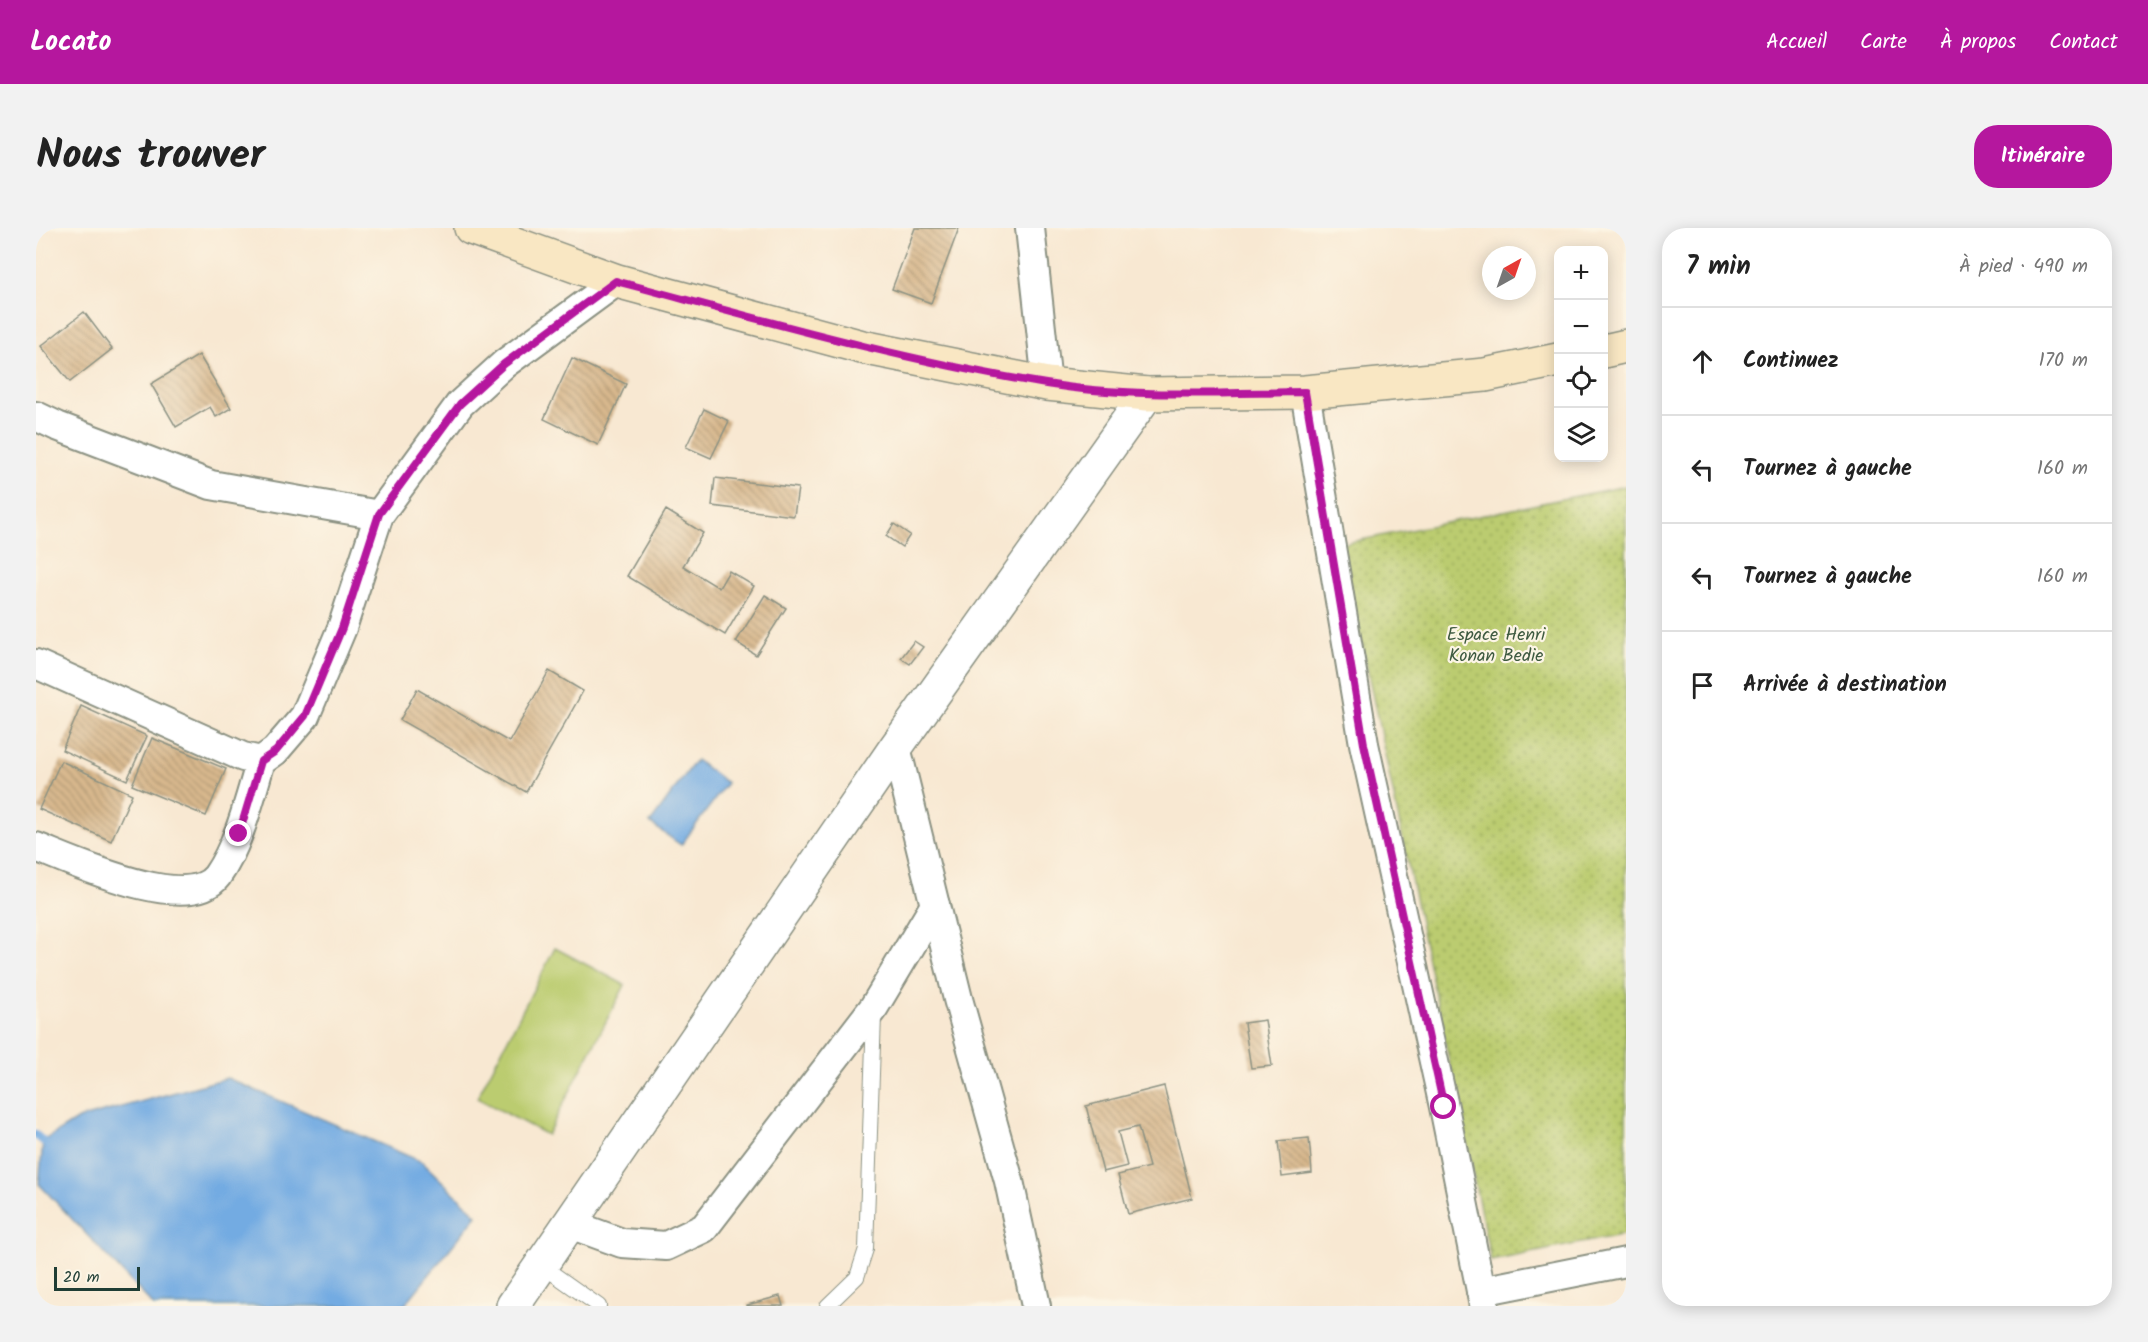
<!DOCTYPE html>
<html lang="fr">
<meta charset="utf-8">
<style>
:root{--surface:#fff;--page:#f2f2f2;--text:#222;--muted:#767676;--line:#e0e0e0;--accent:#b5179e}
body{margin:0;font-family:Kalam,sans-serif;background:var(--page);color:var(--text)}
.controls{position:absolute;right:18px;top:18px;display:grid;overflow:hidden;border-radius:12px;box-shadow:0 3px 15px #0003}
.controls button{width:54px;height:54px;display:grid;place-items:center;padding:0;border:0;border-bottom:2px solid var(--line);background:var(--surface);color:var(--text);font:30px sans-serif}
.compass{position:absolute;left:1446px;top:18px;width:54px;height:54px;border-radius:50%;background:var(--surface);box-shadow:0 3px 15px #0003;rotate:40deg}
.scale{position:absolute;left:18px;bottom:15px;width:86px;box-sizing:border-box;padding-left:6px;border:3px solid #1f3d34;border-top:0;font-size:16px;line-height:21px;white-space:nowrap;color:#1f3d34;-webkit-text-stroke:4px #fcf5e5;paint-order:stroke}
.stop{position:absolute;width:18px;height:18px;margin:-14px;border:4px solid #b5179e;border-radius:50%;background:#fff}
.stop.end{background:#b5179e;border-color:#fff;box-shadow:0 2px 6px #0008}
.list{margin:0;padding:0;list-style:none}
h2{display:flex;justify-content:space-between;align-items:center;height:78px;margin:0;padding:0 24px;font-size:26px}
h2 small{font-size:20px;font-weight:400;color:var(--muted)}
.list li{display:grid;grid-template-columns:39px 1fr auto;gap:18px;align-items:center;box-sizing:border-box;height:108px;padding:0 24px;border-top:2px solid var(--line)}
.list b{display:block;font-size:22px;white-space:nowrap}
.list em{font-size:20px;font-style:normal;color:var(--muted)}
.icon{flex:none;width:33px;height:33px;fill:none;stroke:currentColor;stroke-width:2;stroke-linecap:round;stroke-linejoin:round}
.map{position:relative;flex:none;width:1590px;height:1078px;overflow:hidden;border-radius:24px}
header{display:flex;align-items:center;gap:36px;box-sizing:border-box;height:84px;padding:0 30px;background:var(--accent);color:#fff}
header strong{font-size:28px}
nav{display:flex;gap:33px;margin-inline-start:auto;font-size:21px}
.intro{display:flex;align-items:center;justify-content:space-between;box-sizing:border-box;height:144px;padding:0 36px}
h1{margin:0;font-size:42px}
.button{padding:15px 27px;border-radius:24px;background:var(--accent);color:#fff;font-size:21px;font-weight:700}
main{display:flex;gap:36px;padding:0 36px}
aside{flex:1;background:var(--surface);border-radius:24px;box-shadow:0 3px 15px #0003}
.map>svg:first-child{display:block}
.grass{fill:url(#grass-dots);stroke:#6d8452;stroke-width:1.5}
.pitch{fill:#bbcc6f;stroke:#6d8452;stroke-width:1.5}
.water{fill:#73abe2;stroke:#49748b;stroke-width:1.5}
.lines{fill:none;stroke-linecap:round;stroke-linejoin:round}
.stream{stroke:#73abe2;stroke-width:8}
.building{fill:url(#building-back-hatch)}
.service-casing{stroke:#8c9283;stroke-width:16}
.minor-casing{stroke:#8c9283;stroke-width:32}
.tertiary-casing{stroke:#8c9283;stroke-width:36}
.secondary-casing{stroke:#8c9283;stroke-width:36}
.service{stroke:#fff;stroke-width:14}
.minor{stroke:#fff;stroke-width:28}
.tertiary{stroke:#fff;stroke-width:33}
.secondary{stroke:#f9e7c3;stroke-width:33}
.route{stroke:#b5179e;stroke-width:8}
.labels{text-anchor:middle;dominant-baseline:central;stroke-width:4.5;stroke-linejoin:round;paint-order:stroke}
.park-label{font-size:18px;fill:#3e5a40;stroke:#fcf5e5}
</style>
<header>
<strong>Locato</strong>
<nav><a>Accueil</a><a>Carte</a><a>À propos</a><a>Contact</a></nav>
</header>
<div class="intro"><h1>Nous trouver</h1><a class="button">Itinéraire</a></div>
<main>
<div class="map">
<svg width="1590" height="1078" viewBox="0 0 1590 1078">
<defs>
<pattern id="grass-dots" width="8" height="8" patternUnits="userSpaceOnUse" patternTransform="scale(1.5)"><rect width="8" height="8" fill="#bbcc6f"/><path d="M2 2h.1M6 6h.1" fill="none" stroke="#97a75c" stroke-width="1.8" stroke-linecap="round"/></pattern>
<pattern id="building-back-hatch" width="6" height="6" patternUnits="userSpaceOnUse" patternTransform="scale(1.5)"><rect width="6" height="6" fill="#d8b88d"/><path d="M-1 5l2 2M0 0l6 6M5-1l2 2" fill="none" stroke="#af9774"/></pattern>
</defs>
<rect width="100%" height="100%" fill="#fcf5e5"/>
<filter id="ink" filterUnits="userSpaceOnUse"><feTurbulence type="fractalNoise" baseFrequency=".0167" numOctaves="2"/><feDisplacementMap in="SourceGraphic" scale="12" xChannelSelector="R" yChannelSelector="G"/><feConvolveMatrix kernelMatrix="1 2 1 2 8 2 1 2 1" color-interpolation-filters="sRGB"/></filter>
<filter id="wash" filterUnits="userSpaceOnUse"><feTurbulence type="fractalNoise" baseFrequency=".008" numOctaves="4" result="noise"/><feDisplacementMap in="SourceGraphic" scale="24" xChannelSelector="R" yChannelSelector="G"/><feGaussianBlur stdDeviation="1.35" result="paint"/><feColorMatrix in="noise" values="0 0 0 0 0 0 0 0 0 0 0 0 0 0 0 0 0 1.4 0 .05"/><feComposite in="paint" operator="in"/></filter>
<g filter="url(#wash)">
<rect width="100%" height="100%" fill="#f8e8d2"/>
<polygon class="grass" points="1590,258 1590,1006 1455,1033 1305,316"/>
<polygon class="pitch" points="519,720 589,757 511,907 441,870"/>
<g class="water">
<polygon points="660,532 691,555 645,617 614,595"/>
<polygon points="191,850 386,934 441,987 368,1078 118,1078 3,956 7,913 42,891"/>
</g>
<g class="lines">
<polyline class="stream" points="0,907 15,920"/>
</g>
<g id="blocks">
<g class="building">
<polygon points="879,0 923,0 895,75 856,61"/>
<polygon points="48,84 76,121 34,154 5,118"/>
<polygon points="163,127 195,180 180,189 174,179 140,199 115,156"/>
<polygon points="536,130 590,156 562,217 508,191"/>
<polygon points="668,181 693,193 675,230 650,219"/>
<polygon points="679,250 762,260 758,288 676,278"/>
<polygon points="630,282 667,305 647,338 683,360 693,343 718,358 689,407 591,348"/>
<polygon points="858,296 874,307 866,319 850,308"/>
<polygon points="729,367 750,380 720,427 700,414"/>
<polygon points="878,413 887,419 874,436 865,430"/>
<polygon points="513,443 547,463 490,564 364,492 381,461 473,514"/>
<polygon points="45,478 111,508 91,552 26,522"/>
<polygon points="116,510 190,541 170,588 96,557"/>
<polygon points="25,533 96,566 75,613 3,581"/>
<polygon points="1229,792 1236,838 1215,840 1208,795"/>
<polygon points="1128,858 1156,970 1092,986 1082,947 1113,939 1102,899 1082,904 1091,938 1067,944 1050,878"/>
<polygon points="1273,910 1276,945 1246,949 1242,913"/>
<polygon points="744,1068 747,1078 711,1078 711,1077"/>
</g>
</g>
</g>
<g filter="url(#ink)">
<use href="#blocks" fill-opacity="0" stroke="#8c9283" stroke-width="1.5"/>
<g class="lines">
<g class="service-casing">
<g id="service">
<polyline points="505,1037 563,1078"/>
<polyline points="791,1078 821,1049 830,1021 838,787"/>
</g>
</g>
<g class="minor-casing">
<g id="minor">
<polyline points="994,0 1011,156"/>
<polyline points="1269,164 1328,516 1408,879 1448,1078"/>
<polyline points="0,188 21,198 175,257 343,287"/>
<polyline points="0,436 207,529 225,533 239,523 269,488 306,400 343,287 424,176 468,136 581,53"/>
<polyline points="860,519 922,771 973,953 1000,1078"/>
<path d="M 0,619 C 36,633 152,687 181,648 C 203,617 214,569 225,533"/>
<polyline points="534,996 586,1015 630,1018 668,1000 838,779 899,677"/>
<polyline points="1445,1063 1590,1034"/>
</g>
</g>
<g class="tertiary-casing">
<polyline id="tertiary" points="477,1078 860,519 1111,166"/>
</g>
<g class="secondary-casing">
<g id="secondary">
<polyline points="435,0 581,53 826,119 1011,156 1111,166 1269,164 1449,147 1522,132"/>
<polyline points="1568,123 1590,118"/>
</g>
</g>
<use href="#service" class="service"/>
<use href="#minor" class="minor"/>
<use href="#tertiary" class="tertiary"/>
<use href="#secondary" class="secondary"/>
</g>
</g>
<g class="lines" filter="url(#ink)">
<path class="route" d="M 203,606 L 225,533 L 240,523 L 269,488 L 306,400 L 343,286 L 424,176 L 468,136 L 580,53 C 723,91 864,132 1010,156 C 1095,170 1183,165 1269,164 L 1328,516 L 1408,879"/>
</g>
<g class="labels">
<g class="park-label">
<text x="1460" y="407">Espace Henri<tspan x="1460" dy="21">Konan Bedie</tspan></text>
</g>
</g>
</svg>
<div class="controls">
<button>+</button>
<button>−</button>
<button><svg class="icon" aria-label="locate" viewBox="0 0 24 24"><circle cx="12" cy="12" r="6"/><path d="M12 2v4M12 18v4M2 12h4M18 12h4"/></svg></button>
<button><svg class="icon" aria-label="layers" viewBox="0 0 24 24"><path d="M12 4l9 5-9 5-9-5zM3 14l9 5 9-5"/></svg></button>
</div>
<svg class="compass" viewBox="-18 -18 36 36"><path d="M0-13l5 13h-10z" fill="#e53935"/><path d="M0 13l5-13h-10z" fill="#767676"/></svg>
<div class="scale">20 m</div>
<div class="stop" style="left:1408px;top:879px"></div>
<div class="stop end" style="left:203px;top:606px"></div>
</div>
<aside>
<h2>7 min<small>À pied · 490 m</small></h2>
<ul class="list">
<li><svg class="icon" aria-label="ahead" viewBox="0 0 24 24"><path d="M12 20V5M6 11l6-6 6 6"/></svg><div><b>Continuez</b></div><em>170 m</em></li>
<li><svg class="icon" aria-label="left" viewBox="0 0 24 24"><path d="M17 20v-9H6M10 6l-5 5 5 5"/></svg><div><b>Tournez à gauche</b></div><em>160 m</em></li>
<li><svg class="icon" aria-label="left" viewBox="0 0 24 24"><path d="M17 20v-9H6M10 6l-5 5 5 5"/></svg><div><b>Tournez à gauche</b></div><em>160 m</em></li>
<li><svg class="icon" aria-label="arrive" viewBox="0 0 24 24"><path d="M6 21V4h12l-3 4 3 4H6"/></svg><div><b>Arrivée à destination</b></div></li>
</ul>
</aside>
</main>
